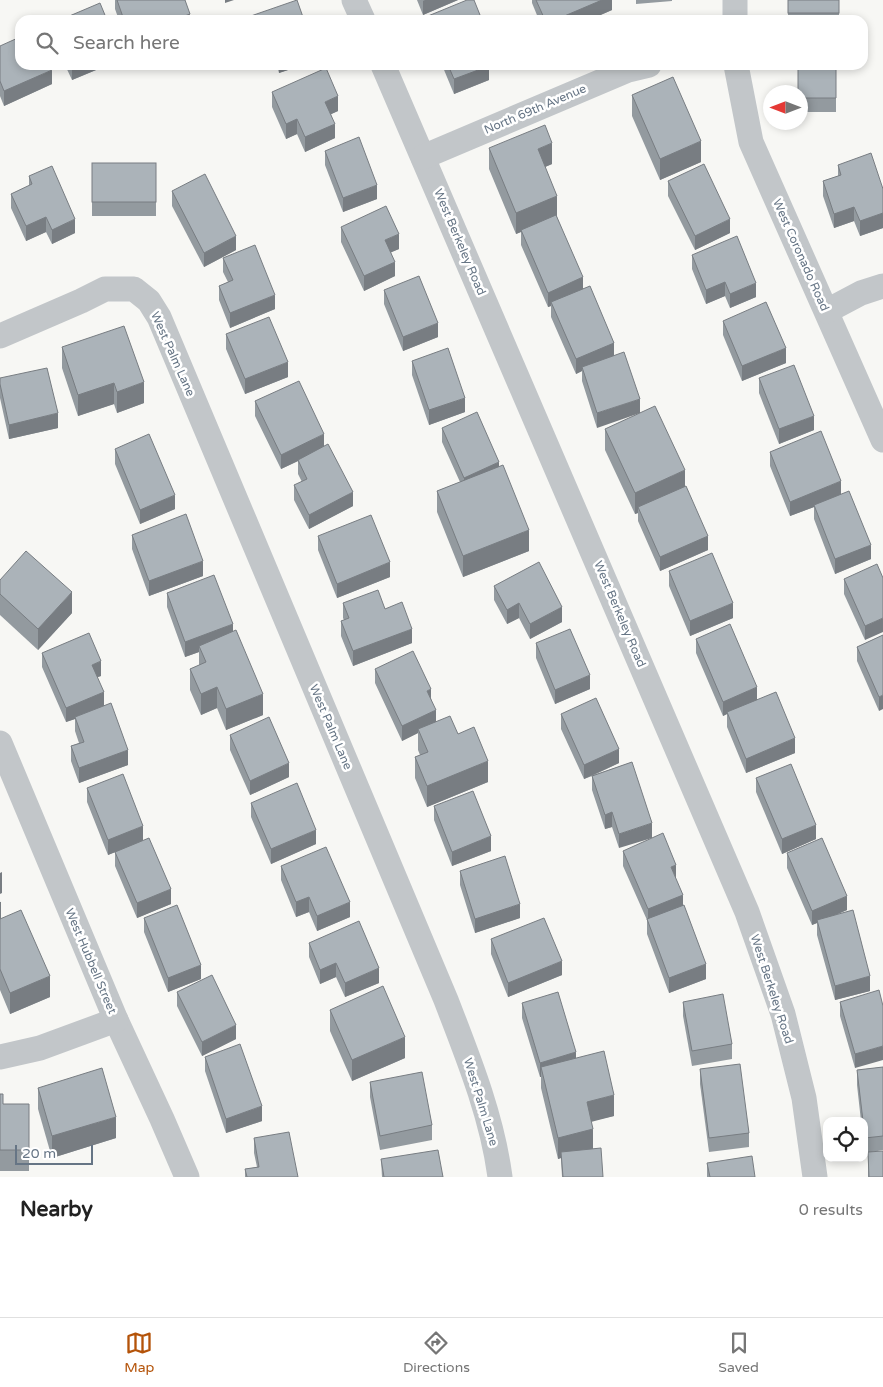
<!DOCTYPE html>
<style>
:root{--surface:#fff;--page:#f2f2f2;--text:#222;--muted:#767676;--line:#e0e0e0;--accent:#b45309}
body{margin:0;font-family:"Varela Round",sans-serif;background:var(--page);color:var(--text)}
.controls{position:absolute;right:15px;bottom:15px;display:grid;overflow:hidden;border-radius:10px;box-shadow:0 2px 8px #0003}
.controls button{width:45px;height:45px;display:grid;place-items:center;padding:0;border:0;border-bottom:1px solid var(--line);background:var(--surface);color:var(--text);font:25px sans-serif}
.compass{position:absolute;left:763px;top:85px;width:45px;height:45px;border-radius:50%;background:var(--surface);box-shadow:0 2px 8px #0003;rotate:270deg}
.scale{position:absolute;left:15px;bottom:12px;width:78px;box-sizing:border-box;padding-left:5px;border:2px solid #667585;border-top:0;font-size:14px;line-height:18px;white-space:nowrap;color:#667585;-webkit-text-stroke:4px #fff;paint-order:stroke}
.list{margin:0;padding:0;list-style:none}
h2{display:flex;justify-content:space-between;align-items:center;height:65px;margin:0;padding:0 20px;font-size:21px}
h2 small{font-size:16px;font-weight:400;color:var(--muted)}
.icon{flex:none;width:28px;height:28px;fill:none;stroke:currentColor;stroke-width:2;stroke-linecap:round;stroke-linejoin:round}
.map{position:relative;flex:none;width:883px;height:1177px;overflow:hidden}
.search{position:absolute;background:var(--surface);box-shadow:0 2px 8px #0003;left:15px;right:15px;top:15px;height:55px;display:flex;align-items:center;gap:12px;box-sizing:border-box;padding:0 18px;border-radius:15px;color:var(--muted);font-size:19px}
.sheet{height:140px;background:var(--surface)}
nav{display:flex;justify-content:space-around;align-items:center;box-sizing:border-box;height:70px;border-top:1px solid var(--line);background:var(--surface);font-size:14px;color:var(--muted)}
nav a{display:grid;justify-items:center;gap:2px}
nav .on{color:var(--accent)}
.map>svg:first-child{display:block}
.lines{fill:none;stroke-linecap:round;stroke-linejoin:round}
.minor{stroke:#c2c6c9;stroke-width:25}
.wall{fill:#939a9f}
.shaded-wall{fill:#787d82}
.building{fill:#abb3b9;stroke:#787d82}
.labels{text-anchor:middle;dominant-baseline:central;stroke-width:5;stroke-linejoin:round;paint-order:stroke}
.street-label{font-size:12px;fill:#667585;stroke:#fff}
</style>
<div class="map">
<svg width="883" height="1177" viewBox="0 0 883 1177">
<rect width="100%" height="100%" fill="#f7f7f4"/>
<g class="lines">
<g class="minor">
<polyline points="354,0 363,20"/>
<polyline points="735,0 735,20"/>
<polyline points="383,65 747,912 783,1014 804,1098 815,1177"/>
<polyline points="736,65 751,142 883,440"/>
<polyline points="423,157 628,70 649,65"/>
<polyline points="827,311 861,293 883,286"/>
<path d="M 0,336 L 81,301 L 105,289 L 134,289 L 149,301 L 159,317 L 446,1000 C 468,1057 492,1116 500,1177"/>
<polyline points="0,743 116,1020 162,1119 187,1177"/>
<polyline points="0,1057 40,1048 116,1020"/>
</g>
</g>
<g class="wall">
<polygon points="115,0 185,0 190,20 119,20 115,9"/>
<polygon points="417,0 458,0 423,15"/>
<polygon points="532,0 612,0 612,10 589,20 539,20 532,3"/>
<polygon points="636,0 672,0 672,1 636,4"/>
<rect x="788" y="0" width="51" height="20"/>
<polygon points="0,46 52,84 4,106 0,96"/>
<polygon points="65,65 96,65 96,70 72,80"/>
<polygon points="277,65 303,65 279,73"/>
<polygon points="442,65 488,65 489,80 454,94"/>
<polygon points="836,65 836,112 800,112 800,92"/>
<polygon points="272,92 338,111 331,114 335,138 305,152 297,134 286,139 272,107"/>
<polygon points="632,95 701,162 660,180 632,116"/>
<polygon points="489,148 552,164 545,167 557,217 583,288 614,343 597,428 582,381 582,371 576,374 551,317 551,306 548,307 521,245 521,232 516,234 489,169"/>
<polygon points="325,151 377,199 343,212 325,165"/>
<rect x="92" y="163" width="64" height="53"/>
<polygon points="838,165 883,189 883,228 860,236 854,221 834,228 823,196 823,181 838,176"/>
<polygon points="29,176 75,233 52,244 46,232 26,241 11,208 11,194 29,186"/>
<polygon points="668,181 730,233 695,250 668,196"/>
<polygon points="172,191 236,250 204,267 172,206"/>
<polygon points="341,227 399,249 391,252 395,276 364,291 341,242"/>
<polygon points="692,255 756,297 730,308 725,296 706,304 692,269"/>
<polygon points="223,258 275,309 230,328 219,300 219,286 228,282 223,272"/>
<polygon points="384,290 438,337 403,351 384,304"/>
<polygon points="723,321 786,363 742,381 723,335"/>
<polygon points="226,334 288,377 245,394 226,349"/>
<polygon points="62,347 144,403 117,413 114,404 78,416 62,368"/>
<polygon points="412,361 465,412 429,425 412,375"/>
<polygon points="0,378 58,428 9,439 0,398"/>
<polygon points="759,378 814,430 779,444 759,393"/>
<polygon points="255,401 324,446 353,506 309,529 294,500 294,485 302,482 298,474 298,461 281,469 255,416"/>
<polygon points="442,428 499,466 529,551 463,577 437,512 437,491 460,482 442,442"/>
<polygon points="605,429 685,486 708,550 660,571 638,521 638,513 635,514 605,450"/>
<polygon points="115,449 175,509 140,524 115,464"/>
<polygon points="770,452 841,494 871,559 835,574 814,519 814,507 790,516 770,466"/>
<polygon points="132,535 203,576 149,596 132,549"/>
<polygon points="318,536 390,577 337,598 318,550"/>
<polygon points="669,571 733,618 690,636 669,586"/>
<polygon points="883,578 865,640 844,594 844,579"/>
<polygon points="0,580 72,613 38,650 0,615"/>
<polygon points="494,586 562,622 530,639 519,618 507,624 494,600"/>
<polygon points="167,593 233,631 263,715 226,730 217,708 201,715 190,690 190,669 199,665 199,652 185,657 167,607"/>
<polygon points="343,603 385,609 412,643 353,666 341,636 341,621 344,620 343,618"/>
<polygon points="883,635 879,711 857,661 857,647"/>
<polygon points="696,639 757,700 795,753 746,773 727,727 727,714 723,716 696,653"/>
<polygon points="536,643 590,689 555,704 536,658"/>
<polygon points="42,653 101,676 97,677 104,706 128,765 79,783 71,761 71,746 79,743 75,731 75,719 66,722 42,667"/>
<polygon points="375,669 431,698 436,722 458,734 488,782 427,807 415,778 415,757 420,755 418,750 418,733 402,741 375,683"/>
<polygon points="561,714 619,763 594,775 632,762 619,848 612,827 605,829 592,790 592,776 584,779 561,729"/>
<polygon points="230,735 289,777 250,795 230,750"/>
<polygon points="756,778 816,839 782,854 756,792"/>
<polygon points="87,788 143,840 171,904 137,918 115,866 115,852 120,850 108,855 87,802"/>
<polygon points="251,803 316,844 271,864 251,817"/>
<polygon points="434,806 491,851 452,866 434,820"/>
<polygon points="623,851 676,879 683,905 706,979 669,993 647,934 647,920 623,866"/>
<polygon points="787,853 847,910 834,916 870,991 835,1000 817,935 817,923 812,925 787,868"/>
<polygon points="281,866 350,917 317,931 309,912 296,917 281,880"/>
<polygon points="460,871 520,918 475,933 460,885"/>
<polygon points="0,900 1,919 50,997 10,1014 0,990"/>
<polygon points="144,918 201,979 168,992 144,932"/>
<polygon points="491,939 562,975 508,997 491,954"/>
<polygon points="309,943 379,983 345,997 336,977 320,984 309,957"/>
<polygon points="177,992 236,1039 202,1056 177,1006"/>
<polygon points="683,1002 732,1044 732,1059 692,1066 683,1016"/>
<polygon points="840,1002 883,1006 855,1068 840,1016"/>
<polygon points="522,1003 576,1058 614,1116 591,1121 593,1149 603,1177 562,1177 561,1158 558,1159 541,1088 541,1077 540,1077 522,1018"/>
<polygon points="330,1010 405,1058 352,1081 330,1031"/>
<polygon points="205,1057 262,1121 226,1133 205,1071"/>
<polygon points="883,1067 883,1150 872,1152 883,1177 868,1177 868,1152 865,1152 864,1121 861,1121 857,1085 857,1070"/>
<polygon points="700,1069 749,1133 749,1147 709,1152 700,1084"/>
<polygon points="370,1082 432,1125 432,1140 380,1150 370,1097"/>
<polygon points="38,1088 116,1138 52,1158 38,1109"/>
<polygon points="0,1094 3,1104 29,1104 29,1171 0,1171"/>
<polygon points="254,1138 298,1177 245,1177 245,1169 257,1167 254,1153"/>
<polygon points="381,1159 443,1177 382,1177"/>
<polygon points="707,1163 755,1177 707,1177"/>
</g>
<g class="shaded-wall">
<polygon points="225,0 234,0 225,3"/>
<polygon points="425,0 458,0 423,15 423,1"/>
<polygon points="602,0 612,0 612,10 589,20 555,20"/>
<polygon points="190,14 190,20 174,20"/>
<polygon points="74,65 96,65 96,70 72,80 72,66"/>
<polygon points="279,65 303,65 279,73"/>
<polygon points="489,66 489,80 454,94 454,79"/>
<polygon points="52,70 52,84 4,106 4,91"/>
<polygon points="338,96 338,111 325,117 325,102"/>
<polygon points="297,119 297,134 286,139 286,124"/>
<polygon points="335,124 335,138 305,152 305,137"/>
<polygon points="701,141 701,162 660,180 660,159"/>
<polygon points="552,143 552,164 538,170 538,149"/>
<polygon points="377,185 377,199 343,212 343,198"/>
<polygon points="557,196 557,217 516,234 516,213"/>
<polygon points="854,207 854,221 834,228 834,214"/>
<polygon points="883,213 883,228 860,236 860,221"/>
<polygon points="46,217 46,232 26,241 26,226"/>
<polygon points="75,219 75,233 52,244 52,230"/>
<polygon points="730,219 730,233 695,250 695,236"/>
<polygon points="399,234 399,249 385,255 385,240"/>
<polygon points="236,236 236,250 204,267 204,253"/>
<polygon points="395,262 395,276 364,291 364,276"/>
<polygon points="583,277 583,291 551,302 551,306 548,307 548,293"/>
<polygon points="725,282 725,296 706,304 706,290"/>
<polygon points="756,283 756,297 730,308 730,294"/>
<polygon points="275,295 275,309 230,328 230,313"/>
<polygon points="438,323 438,337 403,351 403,337"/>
<polygon points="614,343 614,357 582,367 582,371 576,374 576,359"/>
<polygon points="786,348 786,363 742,381 742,366"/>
<polygon points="288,362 288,377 245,394 245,379"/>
<polygon points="144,382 144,403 117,413 117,392"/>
<polygon points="114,383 114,404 78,416 78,395"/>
<polygon points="465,398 465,412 429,425 429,410"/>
<polygon points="640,399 640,413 597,428 597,413"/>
<polygon points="58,413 58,428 9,439 9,425"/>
<polygon points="814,416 814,430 779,444 779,429"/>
<polygon points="324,434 324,449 298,460 298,461 281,469 281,455"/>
<polygon points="499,462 499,476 464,492 464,478"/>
<polygon points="685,470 685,491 638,507 638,513 635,514 635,493"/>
<polygon points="841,481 841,496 814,505 814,507 790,516 790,502"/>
<polygon points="353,492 353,506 309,529 309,515"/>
<polygon points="175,495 175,509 140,524 140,510"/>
<polygon points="529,530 529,551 463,577 463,556"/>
<polygon points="708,536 708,550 660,571 660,557"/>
<polygon points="871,545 871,559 835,574 835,559"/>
<polygon points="203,561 203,576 149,596 149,581"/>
<polygon points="390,562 390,577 337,598 337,584"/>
<polygon points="72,592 72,613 38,650 38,629"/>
<polygon points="519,603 519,618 507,624 507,610"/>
<polygon points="733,603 733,618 690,636 690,621"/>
<polygon points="562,607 562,622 530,639 530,624"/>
<polygon points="883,618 883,632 865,640 865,626"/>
<polygon points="233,624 233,638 199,646 199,652 185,657 185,642"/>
<polygon points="412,629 412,643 353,666 353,651"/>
<polygon points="101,661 101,676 92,679 92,665"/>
<polygon points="590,675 590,689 555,704 555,690"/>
<polygon points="217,687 217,708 201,715 201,694"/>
<polygon points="757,687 757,702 727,712 727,714 723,716 723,702"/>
<polygon points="431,689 431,704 427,691"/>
<polygon points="104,692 104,706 75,717 75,719 66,722 66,708"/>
<polygon points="263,694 263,715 226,730 226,709"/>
<polygon points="883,695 883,709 879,711 879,697"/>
<polygon points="436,710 436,724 418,729 418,733 402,741 402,726"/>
<polygon points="795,738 795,753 746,773 746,759"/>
<polygon points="619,749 619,763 584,779 584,765"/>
<polygon points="128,750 128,765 79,783 79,768"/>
<polygon points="488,761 488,782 427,807 427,786"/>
<polygon points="289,763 289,777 250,795 250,781"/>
<polygon points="612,812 612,827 605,829 605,815"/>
<polygon points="652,823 652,838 619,848 619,834"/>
<polygon points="816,825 816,839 782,854 782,839"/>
<polygon points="143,826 143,841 108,855 108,840"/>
<polygon points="316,830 316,844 271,864 271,849"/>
<polygon points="491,836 491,851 452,866 452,852"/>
<polygon points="676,865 676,879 671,867"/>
<polygon points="2,872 2,893 0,894 0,873"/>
<polygon points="171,889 171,904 137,918 137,903"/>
<polygon points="683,895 683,910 648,923 648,909"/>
<polygon points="847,896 847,910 818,922 817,920 817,923 812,925 812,911"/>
<polygon points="309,897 309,912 296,917 296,902"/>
<polygon points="0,902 1,902 1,923 0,924"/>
<polygon points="350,902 350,917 317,931 317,916"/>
<polygon points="520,904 520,918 475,933 475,919"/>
<polygon points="562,961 562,975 508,997 508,983"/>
<polygon points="336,963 336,977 320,984 320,970"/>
<polygon points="706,964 706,979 669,993 669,978"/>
<polygon points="201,965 201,979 168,992 168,978"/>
<polygon points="379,968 379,983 345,997 345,983"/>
<polygon points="50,976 50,997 10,1014 10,993"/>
<polygon points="870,976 870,991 835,1000 835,986"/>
<polygon points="236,1025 236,1039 202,1056 202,1042"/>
<polygon points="405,1037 405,1058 352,1081 352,1060"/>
<polygon points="883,1046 883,1060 855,1068 855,1054"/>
<polygon points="576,1052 576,1066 541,1067 541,1077 540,1077 540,1063"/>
<polygon points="614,1095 614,1116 587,1123 587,1102"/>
<polygon points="262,1106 262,1121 226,1133 226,1119"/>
<polygon points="116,1117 116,1138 52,1158 52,1136"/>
<polygon points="593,1129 593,1150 561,1152 561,1158 558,1159 558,1138"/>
</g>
<g class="building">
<polygon points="117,0 185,0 190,14 174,20 124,20"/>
<polygon points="297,0 304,20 249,20 248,17"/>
<polygon points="467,0 474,0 482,20 430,20 428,16"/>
<polygon points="536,0 602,0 555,20 545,20"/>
<rect x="788" y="0" width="51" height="13"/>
<polygon points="100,3 107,20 60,20"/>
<polygon points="20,37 20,65 50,65 52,70 4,91 0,81 0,46"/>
<polygon points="448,65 488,65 489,66 454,79"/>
<polygon points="798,65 836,65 836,98 800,98 800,92 798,92"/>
<polygon points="326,68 338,96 325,102 335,124 305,137 297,119 286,124 272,92"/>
<polygon points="673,77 701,141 660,159 632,95"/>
<polygon points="545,125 552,143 538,149 557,196 516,213 489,148"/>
<polygon points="359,137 377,185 343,198 325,151"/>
<polygon points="871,153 883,189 883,213 860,221 854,207 834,214 823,181 841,175 838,165"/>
<rect x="92" y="163" width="64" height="39"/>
<polygon points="704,164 730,219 695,236 668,181"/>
<polygon points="52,166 75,219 52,230 46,217 26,226 11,194 32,184 29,176"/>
<polygon points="205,174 236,236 204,253 172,191"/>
<polygon points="386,206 399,234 385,240 395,262 364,276 341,227"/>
<polygon points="556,215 583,277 548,293 521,230"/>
<polygon points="737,236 756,283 730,294 725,282 706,290 692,255"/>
<polygon points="255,245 275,295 230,313 219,286 233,280 223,258"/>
<polygon points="419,276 438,323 403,337 384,290"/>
<polygon points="590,286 614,343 576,359 551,302"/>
<polygon points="766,302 786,348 742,366 723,321"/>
<polygon points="269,317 288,362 245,379 226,334"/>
<polygon points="124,326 144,382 117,392 114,383 78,395 62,347"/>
<polygon points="448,348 465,398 429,410 412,361"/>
<polygon points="624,352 640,399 597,413 582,367"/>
<polygon points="794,365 814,416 779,429 759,378"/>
<polygon points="47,368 58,413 9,425 0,384 0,378"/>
<polygon points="299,381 324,434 281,455 255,401"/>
<polygon points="655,406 685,470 635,493 605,429"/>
<polygon points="477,412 499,462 464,478 442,428"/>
<polygon points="821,431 841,481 790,502 770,452"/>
<polygon points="149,434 175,495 140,510 115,449"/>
<polygon points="328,444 353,492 309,515 294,485 307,479 298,460"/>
<polygon points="503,465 529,530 463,556 437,491"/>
<polygon points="686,486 708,536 660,557 638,507"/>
<polygon points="849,491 871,545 835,559 814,505"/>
<polygon points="186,514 203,561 149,581 132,535"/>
<polygon points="371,515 390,562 337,584 318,536"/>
<polygon points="26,551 72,592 38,629 0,594 0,580"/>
<polygon points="712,553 733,603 690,621 669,571"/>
<polygon points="539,562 562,607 530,624 519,603 507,610 494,586"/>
<polygon points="877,564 883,578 883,618 865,626 844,579"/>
<polygon points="214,575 233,624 185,642 167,593"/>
<polygon points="378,590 385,609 402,602 412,629 353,651 341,621 349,618 343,603"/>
<polygon points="730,624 757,687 723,702 696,639"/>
<polygon points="570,629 590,675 555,690 536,643"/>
<polygon points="236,630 263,694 226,709 217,687 201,694 190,669 206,662 199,646"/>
<polygon points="89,633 101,661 92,665 104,692 66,708 42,653"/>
<polygon points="883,635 883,695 879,697 857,647"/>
<polygon points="413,651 431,689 427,691 436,710 402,726 375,669"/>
<polygon points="776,692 795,738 746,759 727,712"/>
<polygon points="596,698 619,749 584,765 561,714"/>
<polygon points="111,703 128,750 79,768 71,746 84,742 75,717"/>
<polygon points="450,716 458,734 474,727 488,761 427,786 415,757 428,752 418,729"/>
<polygon points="269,717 289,763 250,781 230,735"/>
<polygon points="632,762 652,823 619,834 612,812 605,815 592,776"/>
<polygon points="791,764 816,825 782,839 756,778"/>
<polygon points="123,774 143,826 108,840 87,788"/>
<polygon points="297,783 316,830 271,849 251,803"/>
<polygon points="473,791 491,836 452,852 434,806"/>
<polygon points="663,833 676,865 671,867 683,895 648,909 623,851"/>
<polygon points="149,838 171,889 137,903 115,852"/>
<polygon points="822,838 847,896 812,911 787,853"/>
<polygon points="326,847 350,902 317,916 309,897 296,902 281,866"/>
<polygon points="505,856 520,904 475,919 460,871"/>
<polygon points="177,905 201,965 168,978 144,918"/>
<polygon points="684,905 706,964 669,978 647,919"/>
<polygon points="21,910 50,976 10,993 0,969 0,919"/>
<polygon points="853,910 870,976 835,986 817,920"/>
<polygon points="544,918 562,961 508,983 491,939"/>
<polygon points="359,921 379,968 345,983 336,963 320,970 309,943"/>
<polygon points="212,975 236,1025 202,1042 177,992"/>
<polygon points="383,986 405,1037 352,1060 330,1010"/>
<polygon points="879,990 883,1006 883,1046 855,1054 840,1002"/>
<polygon points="558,992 576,1052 540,1063 522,1003"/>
<polygon points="723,994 732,1044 692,1051 683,1002"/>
<polygon points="240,1044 262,1106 226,1119 205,1057"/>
<polygon points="604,1051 614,1095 587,1102 593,1129 558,1138 541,1067"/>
<polygon points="740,1064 749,1133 709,1138 700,1069"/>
<polygon points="883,1067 883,1136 865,1138 864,1121 863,1121 857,1070"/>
<polygon points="102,1068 116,1117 52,1136 38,1088"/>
<polygon points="422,1072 432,1125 380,1136 370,1082"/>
<polygon points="0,1094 3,1094 3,1104 29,1104 29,1150 0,1150"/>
<polygon points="289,1132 298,1177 247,1177 245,1169 259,1167 254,1138"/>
<polygon points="601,1148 603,1177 563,1177 561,1152"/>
<polygon points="438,1150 443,1177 384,1177 381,1159"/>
<polygon points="883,1151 883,1177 869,1177 868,1152"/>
<polygon points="752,1156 755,1177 710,1177 707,1163"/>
</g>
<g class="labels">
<g class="street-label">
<text transform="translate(535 109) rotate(-23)">North 69th Avenue</text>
<text transform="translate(460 242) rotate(67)">West Berkeley Road</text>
<text transform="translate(801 255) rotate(66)">West Coronado Road</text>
<text transform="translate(173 354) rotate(66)">West Palm Lane</text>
<text transform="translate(620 614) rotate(67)">West Berkeley Road</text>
<text transform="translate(331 727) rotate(67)">West Palm Lane</text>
<text transform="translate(91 961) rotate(67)">West Hubbell Street</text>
<text transform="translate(772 989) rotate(72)">West Berkeley Road</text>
<text transform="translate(481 1102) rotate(73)">West Palm Lane</text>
</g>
</g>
</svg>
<div class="controls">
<button><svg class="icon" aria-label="locate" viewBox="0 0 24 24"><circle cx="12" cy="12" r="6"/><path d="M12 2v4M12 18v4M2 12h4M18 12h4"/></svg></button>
</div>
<svg class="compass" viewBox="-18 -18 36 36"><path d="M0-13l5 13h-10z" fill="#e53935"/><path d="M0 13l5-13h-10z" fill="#767676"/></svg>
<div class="scale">20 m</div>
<div class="search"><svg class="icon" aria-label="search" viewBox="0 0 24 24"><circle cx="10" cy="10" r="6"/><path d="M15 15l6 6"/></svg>Search here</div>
</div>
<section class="sheet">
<h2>Nearby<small>0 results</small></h2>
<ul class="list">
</ul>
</section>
<nav>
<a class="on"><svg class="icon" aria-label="map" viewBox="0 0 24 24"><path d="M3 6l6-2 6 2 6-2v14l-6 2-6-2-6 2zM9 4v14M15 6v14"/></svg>Map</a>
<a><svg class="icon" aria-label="directions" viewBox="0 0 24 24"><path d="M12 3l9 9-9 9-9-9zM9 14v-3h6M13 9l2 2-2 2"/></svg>Directions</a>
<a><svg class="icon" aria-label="saved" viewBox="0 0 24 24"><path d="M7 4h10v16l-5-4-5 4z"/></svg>Saved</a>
</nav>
